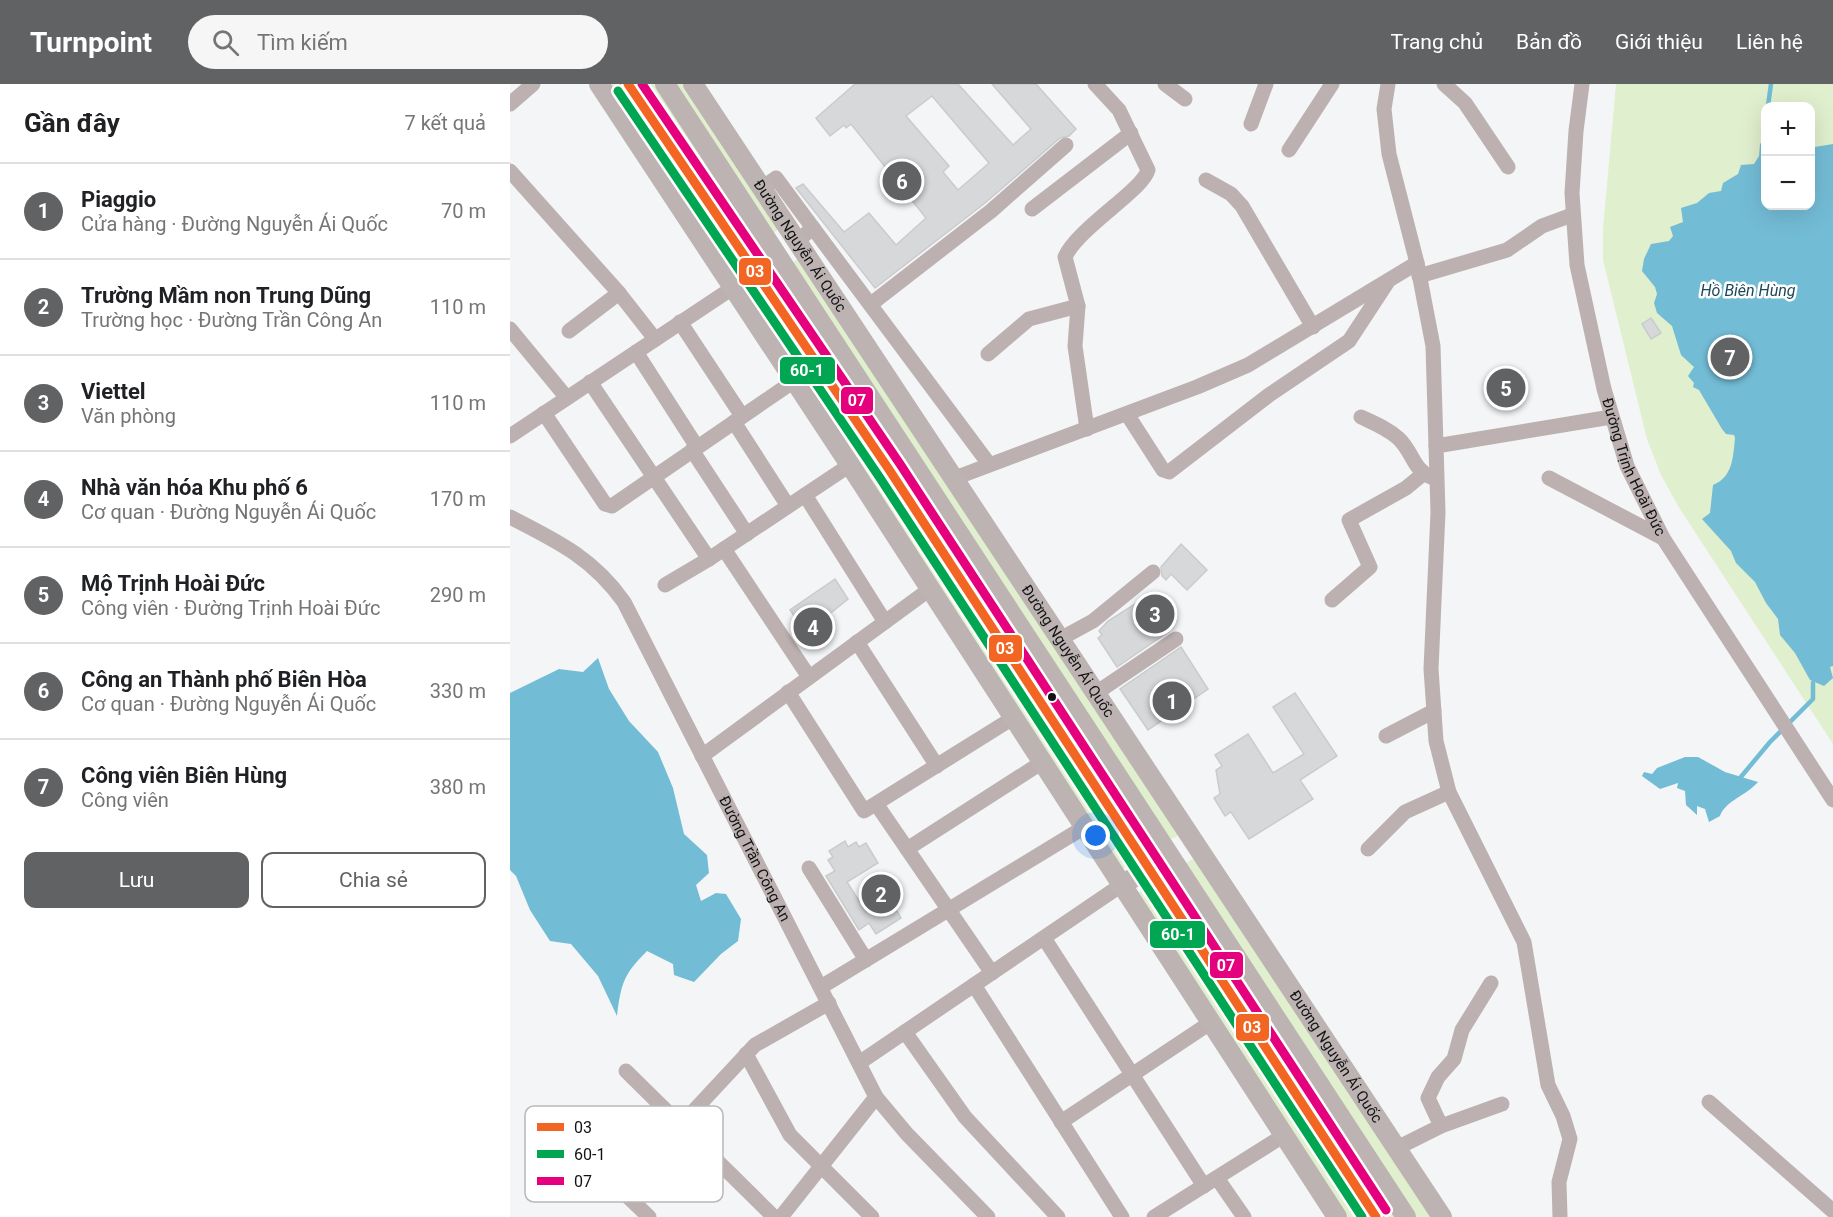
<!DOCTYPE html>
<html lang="vi">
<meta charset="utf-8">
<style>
:root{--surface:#fff;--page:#f6f6f6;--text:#202124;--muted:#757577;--line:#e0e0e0;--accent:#616263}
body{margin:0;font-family:Roboto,sans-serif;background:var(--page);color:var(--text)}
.controls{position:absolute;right:18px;top:18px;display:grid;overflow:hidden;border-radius:12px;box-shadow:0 6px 24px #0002}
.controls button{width:54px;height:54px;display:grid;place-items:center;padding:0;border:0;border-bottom:2px solid var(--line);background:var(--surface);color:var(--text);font:30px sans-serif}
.you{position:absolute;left:586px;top:752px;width:21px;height:21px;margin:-15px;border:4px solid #fff;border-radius:50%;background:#1a73e8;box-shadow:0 0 0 9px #1a73e833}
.badge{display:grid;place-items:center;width:39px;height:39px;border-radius:50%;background:var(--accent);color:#fff;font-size:20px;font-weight:700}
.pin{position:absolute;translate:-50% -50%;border:3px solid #fff;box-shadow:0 2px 6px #0006}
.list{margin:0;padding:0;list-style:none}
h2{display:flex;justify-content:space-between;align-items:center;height:78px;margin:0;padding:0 24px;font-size:26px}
h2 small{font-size:20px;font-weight:400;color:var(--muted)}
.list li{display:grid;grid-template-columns:39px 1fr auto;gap:18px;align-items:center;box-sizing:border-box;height:96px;padding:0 24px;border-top:2px solid var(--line)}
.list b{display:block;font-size:22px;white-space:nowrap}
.list p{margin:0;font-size:20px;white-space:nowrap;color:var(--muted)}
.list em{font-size:20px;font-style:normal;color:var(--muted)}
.actions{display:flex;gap:12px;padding:18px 24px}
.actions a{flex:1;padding:14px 0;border:2px solid var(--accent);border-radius:12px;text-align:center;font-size:21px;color:var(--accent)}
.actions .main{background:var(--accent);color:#fff}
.icon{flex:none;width:33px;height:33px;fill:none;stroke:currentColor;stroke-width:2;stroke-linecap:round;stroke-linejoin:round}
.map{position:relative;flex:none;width:1323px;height:1133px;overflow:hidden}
header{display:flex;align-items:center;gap:36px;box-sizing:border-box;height:84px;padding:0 30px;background:var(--accent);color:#fff}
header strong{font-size:28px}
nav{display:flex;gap:33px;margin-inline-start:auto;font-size:21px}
.search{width:420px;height:54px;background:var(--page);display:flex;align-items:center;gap:15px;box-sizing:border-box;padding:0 21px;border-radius:33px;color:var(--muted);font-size:22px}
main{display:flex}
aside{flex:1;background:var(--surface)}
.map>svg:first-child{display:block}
.green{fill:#e0efcd;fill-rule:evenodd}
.water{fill:#73bcd5}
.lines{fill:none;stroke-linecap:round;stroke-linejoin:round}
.stream{stroke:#73bcd5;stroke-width:4.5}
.building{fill:#d7d8da;stroke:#c9cbcc;stroke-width:1.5;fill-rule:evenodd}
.minor{stroke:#bcb1b0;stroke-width:15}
.major{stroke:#bcb3b2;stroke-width:20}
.bus-1-casing{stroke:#fff;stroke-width:14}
.bus-2-casing{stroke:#fff;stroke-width:14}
.bus-3-casing{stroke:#fff;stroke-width:14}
.bus-1{stroke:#f26522;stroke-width:9}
.bus-2{stroke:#00a651;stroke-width:9}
.bus-3{stroke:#e5007d;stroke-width:9}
.bus-dot{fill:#121314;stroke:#fff;stroke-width:2}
.labels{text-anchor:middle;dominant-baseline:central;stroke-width:5;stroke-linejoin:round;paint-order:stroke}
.street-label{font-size:15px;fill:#121314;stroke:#fff}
.water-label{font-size:16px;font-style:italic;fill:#1d4958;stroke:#fff}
.key{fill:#fff;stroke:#b8b8b8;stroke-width:1.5}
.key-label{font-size:16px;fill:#121314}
.line-badge{stroke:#fff;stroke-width:2}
.badge-label{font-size:16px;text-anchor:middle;font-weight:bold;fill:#fff}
</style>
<header>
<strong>Turnpoint</strong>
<div class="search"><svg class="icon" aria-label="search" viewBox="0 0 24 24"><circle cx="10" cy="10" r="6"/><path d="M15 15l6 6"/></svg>Tìm kiếm</div>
<nav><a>Trang chủ</a><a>Bản đồ</a><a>Giới thiệu</a><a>Liên hệ</a></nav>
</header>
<main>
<aside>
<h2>Gần đây<small>7 kết quả</small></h2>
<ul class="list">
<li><span class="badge">1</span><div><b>Piaggio</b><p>Cửa hàng · Đường Nguyễn Ái Quốc</p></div><em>70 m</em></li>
<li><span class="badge">2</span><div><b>Trường Mầm non Trung Dũng</b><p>Trường học · Đường Trần Công An</p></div><em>110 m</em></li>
<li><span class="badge">3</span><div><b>Viettel</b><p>Văn phòng</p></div><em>110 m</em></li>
<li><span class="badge">4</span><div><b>Nhà văn hóa Khu phố 6</b><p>Cơ quan · Đường Nguyễn Ái Quốc</p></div><em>170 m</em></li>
<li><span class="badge">5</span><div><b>Mộ Trịnh Hoài Đức</b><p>Công viên · Đường Trịnh Hoài Đức</p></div><em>290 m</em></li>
<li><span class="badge">6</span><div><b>Công an Thành phố Biên Hòa</b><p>Cơ quan · Đường Nguyễn Ái Quốc</p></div><em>330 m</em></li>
<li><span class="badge">7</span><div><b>Công viên Biên Hùng</b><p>Công viên</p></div><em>380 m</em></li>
</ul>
<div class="actions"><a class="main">Lưu</a><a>Chia sẻ</a></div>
</aside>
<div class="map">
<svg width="1323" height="1133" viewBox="0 0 1323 1133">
<rect width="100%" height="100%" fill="#f3f5f7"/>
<g class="green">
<polygon points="98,0 110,0 229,180 221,185"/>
<polygon points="128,0 146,0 247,156 237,162"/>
<polygon points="164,0 174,0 269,145 261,150"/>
<path d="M 1106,0 L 1323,0 L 1323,660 L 1168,422 L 1151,391 L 1137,355 L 1093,176 L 1093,145 ZM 1256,22 L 1300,22 L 1300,122 L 1256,122 Z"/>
<polygon points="289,174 669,751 660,756 281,180"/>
<polygon points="268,188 646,764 639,768 258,195"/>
<polygon points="245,204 353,362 626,777 610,787 237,209"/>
<polygon points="684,774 923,1133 905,1133 675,780"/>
<polygon points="662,789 886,1133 876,1133 655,793"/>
<polygon points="642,800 857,1133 836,1133 625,811"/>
</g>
<g class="water">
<path d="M 1255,54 L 1256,122 L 1300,122 L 1301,58 L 1305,63 L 1323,60 L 1323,582 L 1320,583 L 1323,594 L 1314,602 L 1300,596 L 1285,569 L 1270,551 L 1268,535 L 1256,519 L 1245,498 L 1226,479 L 1221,467 L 1192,435 L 1200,429 L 1203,401 C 1223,393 1223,373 1225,354 L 1224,351 L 1216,350 L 1212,345 L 1189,306 L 1183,303 L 1184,299 L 1178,292 L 1184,283 L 1171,271 L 1162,242 L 1147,229 L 1144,219 L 1147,210 L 1145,203 L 1132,187 L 1134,175 L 1141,160 L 1159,157 L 1163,152 L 1160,143 L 1173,138 L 1171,124 L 1187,119 L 1199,109 L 1211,107 L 1213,99 L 1228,90 L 1231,81 L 1244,80 L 1249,72 L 1250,60 Z"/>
<path d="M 88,574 L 99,605 L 119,637 L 148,668 L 163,704 L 174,750 L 197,771 L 199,789 L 186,801 L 191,817 L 206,809 L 216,810 L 231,835 L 228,857 L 211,870 L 184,898 L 164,891 L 163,880 L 137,867 C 114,890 111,899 107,932 L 88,892 L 61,860 L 40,857 L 20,826 L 6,792 L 0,786 L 0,609 L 49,585 L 73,588 Z"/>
<path d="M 1175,673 L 1188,673 L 1215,688 L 1248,698 C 1237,711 1215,717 1210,732 L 1199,738 L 1195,725 L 1187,722 L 1187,731 L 1176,721 L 1175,707 L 1167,704 L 1168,699 L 1150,705 L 1132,692 L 1134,688 L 1142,690 L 1147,684 Z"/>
</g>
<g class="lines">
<g class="stream">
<polyline points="1258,22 1261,0"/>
<polyline points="1230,694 1260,658 1303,615 1303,599"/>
</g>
</g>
<g class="building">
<path d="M 345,0 L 448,0 L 503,61 L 521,45 L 482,0 L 526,0 L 566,45 L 559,52 L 550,54 L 475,119 L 365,204 L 286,104 L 293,100 L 334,148 L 359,129 L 386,161 L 416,134 L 341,40 L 336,44 L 334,41 L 320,52 L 306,34 ZM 422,12 L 479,79 L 448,106 L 433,88 L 439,82 L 396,32 Z"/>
<polygon points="1141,234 1151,249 1141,255 1132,240"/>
<polygon points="671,460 697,486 677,506 661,490 656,496 652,492 651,483"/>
<polygon points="325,495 338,515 307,540 305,538 294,546 280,526"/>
<polygon points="636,513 658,548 607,583 588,554 592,551 589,547 598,537"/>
<polygon points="671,563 698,605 638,646 610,605"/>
<polygon points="785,609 827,672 790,696 803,715 739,755 721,728 715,732 704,714 710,710 706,686 712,682 705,671 738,650 763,689 794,670 763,623"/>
<polygon points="335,757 338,763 346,758 349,763 356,759 368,779 337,798 356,828 379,814 391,834 366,850 359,839 349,846 316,792 325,787 318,776 323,773 319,767"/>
</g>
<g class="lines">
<g class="minor">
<polyline points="655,0 675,15"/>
<polyline points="878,0 874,25 879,70 907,179 923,262 928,428 921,585 926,657 939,708 1014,858 1038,1001 1053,1032 1060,1055 1049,1098 1050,1133"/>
<polyline points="934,0 955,19 998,83"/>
<path id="s1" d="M 1072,0 L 1066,47 L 1062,109 L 1067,181 L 1094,305 L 1117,382 L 1153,454 L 1323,716"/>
<polyline points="0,20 23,0"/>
<polyline points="741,40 756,0"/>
<polyline points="779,66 822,0"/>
<polyline points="0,87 109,209 145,255"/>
<polyline points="696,96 721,110 732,122 803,243"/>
<polyline points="252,104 266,94 303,144"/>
<polyline points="522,125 621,49"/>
<polyline points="287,157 303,144 479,380"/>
<polyline points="909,192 997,166 1032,142 1062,131"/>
<polyline points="361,220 481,127 556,61"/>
<polyline points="170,238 232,332"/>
<polyline points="0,245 57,314"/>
<polyline points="59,247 109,209"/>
<polyline points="126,268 187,363"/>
<polyline points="478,270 519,235 568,222"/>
<polyline points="80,298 199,475"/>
<polyline points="34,329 95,420 102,422 284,297"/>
<polyline points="617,330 653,386 659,388 759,311 839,257 877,199"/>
<path d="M 851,333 C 864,339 877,344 888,354 C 902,366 903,386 921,393"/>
<polyline points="224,338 278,422"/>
<path d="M 577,345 L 565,262 L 568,222 L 555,173 C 568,144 633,106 638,86 L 609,26 L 585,0"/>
<polyline points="0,352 224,203"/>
<polyline points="926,362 1101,333"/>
<polyline points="182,366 237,450"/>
<polyline points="445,394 687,303 738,281 907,179"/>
<polyline points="1039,394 1153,454"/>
<polyline points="295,411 375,538"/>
<path id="s2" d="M 0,433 C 47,457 83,474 114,518 L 366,1013 L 397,1050 L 478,1133"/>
<polyline points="214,465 299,593"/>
<polyline points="155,501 199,475 340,381"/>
<polyline points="822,516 860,483 839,436 896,404 913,390"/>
<polyline points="550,555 583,537 643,488"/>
<polyline points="347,558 427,682"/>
<polyline points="278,608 354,727 503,634"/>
<polyline points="586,609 666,555"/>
<polyline points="876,652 924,627"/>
<polyline points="192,672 420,505"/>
<polyline points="367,721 482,889"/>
<polyline points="397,765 531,679"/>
<polyline points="858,765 895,728 939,708"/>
<polyline points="299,784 356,876"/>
<polyline points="534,854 694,1102"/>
<polyline points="464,901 612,1133"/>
<polyline points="311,903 573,744"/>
<polyline points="395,948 455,1033 548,1133"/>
<polyline points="236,970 280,1051 362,1133"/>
<polyline points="349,979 610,802"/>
<polyline points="116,987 264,1133"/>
<polyline points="1199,1018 1323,1127"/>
<polyline points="32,1030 139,1133"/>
<polyline points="551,1038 700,939"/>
<polyline points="931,1042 918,1014 928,993 944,975 952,946 981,899"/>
<polyline points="887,1064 931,1042 992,1020"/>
<polyline points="707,1094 734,1133"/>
<polyline points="110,1106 245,961 319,919"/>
<polyline points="271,1133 366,1013"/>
<polyline points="644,1133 773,1052"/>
</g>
<g class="major">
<polyline points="89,0 340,381 827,1133"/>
<polyline points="118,0 380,387 866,1133"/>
<polyline points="155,0 896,1133"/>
<path id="s3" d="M 183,0 L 932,1133"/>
<polyline points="610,802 651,777"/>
</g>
<g class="bus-1-casing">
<polyline id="bus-1" points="118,0 380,387 866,1133"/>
</g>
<g class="bus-2-casing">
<polyline id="bus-2" points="108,7 370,394 852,1133"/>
</g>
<g class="bus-3-casing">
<polyline id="bus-3" points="132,0 390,380 876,1126"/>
</g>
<use href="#bus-1" class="bus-1"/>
<use href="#bus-2" class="bus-2"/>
<use href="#bus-3" class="bus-3"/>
</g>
<circle class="bus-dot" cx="542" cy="613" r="5"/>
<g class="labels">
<g class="street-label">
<text stroke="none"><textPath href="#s3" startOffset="194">Đường Nguyễn Ái Quốc</textPath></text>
<text stroke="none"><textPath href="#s1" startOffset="392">Đường Trịnh Hoài Đức</textPath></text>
<text stroke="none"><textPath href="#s3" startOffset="680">Đường Nguyễn Ái Quốc</textPath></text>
<text stroke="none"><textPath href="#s2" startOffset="432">Đường Trần Công An</textPath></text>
<text stroke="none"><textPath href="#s3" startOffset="1166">Đường Nguyễn Ái Quốc</textPath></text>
</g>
<g class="water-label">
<text x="1238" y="206">Hồ Biên Hùng</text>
</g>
</g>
<rect x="15" y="1022" width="198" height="96" rx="9" class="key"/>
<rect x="27" y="1039" width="27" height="8" fill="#f26522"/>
<rect x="27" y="1066" width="27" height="8" fill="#00a651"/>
<rect x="27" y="1093" width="27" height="8" fill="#e5007d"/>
<g class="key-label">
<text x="64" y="1049">03</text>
<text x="64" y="1076">60-1</text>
<text x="64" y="1103">07</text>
</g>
<g class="line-badge">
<rect x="228" y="173" width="34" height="29" rx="6" fill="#f26522"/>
<rect x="269" y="272" width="57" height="29" rx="6" fill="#00a651"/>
<rect x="330" y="302" width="34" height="29" rx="6" fill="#e5007d"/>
<rect x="478" y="550" width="35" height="29" rx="6" fill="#f26522"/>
<rect x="639" y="836" width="57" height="29" rx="6" fill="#00a651"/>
<rect x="699" y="867" width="35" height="28" rx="6" fill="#e5007d"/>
<rect x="725" y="929" width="35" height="29" rx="6" fill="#f26522"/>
</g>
<g class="badge-label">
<text x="245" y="193">03</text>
<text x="297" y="292">60-1</text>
<text x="347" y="322">07</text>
<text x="495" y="570">03</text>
<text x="668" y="856">60-1</text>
<text x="716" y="887">07</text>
<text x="742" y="949">03</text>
</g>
</svg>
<div class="controls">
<button>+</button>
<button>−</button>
</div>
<div class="you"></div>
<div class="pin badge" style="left:662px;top:617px">1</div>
<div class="pin badge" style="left:371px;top:810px">2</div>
<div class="pin badge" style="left:645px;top:530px">3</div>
<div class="pin badge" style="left:303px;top:543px">4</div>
<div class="pin badge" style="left:996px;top:304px">5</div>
<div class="pin badge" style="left:392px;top:97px">6</div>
<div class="pin badge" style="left:1220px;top:273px">7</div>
</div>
</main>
